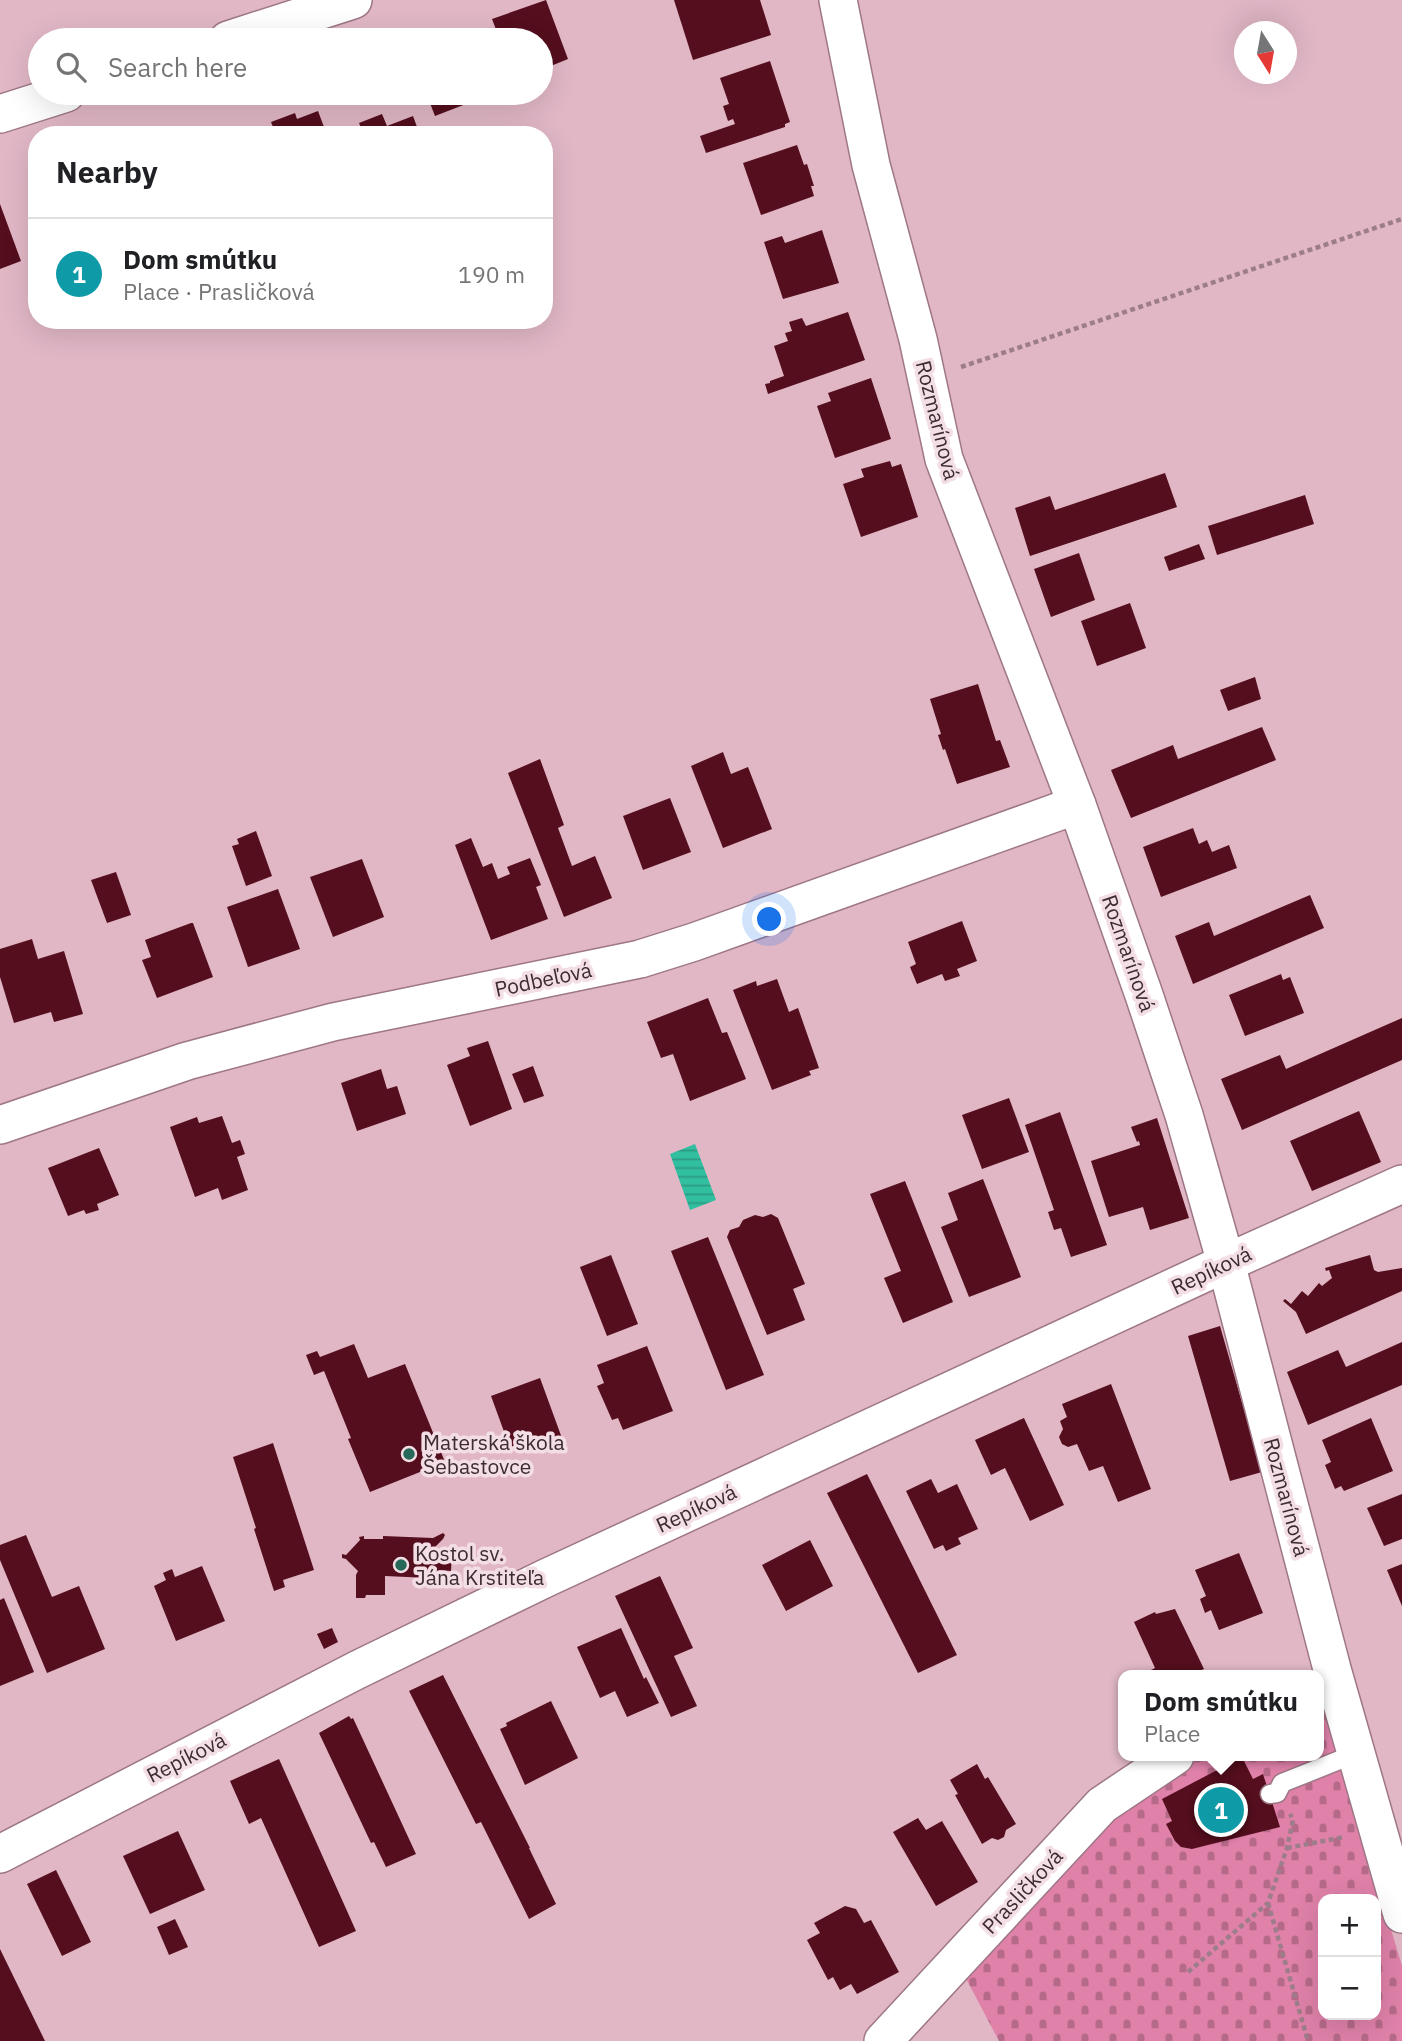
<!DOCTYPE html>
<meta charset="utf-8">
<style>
:root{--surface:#fff;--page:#f2f2f2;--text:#202124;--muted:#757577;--line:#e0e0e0;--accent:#b45309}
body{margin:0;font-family:"IBM Plex Sans",sans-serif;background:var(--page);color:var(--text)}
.controls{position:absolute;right:21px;bottom:21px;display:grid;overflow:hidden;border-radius:14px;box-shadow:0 7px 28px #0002}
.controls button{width:63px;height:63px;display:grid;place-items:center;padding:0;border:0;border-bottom:2px solid var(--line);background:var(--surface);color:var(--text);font:35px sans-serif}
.compass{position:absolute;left:1234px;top:21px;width:63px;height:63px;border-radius:50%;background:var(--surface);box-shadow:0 7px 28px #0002;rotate:169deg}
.you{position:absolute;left:770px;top:920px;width:24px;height:24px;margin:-18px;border:5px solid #fff;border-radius:50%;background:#1a73e8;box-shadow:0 0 0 10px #1a73e833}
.badge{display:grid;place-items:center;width:46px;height:46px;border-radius:50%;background:var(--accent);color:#fff;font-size:23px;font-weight:700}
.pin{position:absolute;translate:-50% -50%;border:4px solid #fff;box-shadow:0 2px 7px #0006}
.popup{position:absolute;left:1118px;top:1670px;width:206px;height:91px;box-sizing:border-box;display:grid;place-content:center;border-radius:14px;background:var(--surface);filter:drop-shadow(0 2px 5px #0005);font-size:23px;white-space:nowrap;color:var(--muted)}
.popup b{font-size:26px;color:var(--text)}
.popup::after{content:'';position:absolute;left:50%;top:100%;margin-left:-14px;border:14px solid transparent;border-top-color:var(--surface)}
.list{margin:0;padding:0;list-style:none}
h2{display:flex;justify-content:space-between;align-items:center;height:91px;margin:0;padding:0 28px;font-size:30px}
h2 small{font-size:23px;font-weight:400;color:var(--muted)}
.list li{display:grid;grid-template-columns:46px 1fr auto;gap:21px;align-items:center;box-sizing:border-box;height:112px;padding:0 28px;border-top:2px solid var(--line)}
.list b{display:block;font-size:26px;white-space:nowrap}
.list p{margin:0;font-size:23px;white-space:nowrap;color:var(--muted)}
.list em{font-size:23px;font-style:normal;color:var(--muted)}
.icon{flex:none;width:38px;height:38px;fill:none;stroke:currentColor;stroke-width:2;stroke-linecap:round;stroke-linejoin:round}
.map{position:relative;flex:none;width:1402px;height:2041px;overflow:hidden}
.search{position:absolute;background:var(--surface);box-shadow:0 7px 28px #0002;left:28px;top:28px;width:525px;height:77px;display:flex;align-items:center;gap:18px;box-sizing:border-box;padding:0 24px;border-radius:38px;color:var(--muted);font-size:26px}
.panel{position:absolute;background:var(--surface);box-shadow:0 7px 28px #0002;left:28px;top:126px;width:525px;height:203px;border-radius:28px}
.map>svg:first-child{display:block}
.cemetery{fill:url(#cemetery-stones);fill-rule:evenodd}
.water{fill:url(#water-rules)}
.building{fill:#540e1d}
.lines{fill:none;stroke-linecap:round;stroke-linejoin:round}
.lane-casing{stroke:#9e7786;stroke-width:21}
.street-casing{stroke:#9e7786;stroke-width:40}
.path{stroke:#9d7d89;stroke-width:4.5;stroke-dasharray:5 3.5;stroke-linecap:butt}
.lane{stroke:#fff;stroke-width:18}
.street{stroke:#fff;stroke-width:37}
.poi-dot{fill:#276958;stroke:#f4dee6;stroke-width:2.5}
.labels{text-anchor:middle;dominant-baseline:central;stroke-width:7;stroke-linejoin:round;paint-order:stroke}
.street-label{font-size:21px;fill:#3c2b32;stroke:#f4dee6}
.poi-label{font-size:21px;fill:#3c2b32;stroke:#f4dee6;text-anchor:start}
</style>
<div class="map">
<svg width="1402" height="2041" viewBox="0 0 1402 2041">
<defs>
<pattern id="cemetery-stones" width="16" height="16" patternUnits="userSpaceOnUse" patternTransform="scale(1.75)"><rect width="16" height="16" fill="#df81a9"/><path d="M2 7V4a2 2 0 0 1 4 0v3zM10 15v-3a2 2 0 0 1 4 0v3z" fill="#b66a8a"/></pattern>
<pattern id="water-rules" width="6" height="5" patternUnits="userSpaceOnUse" patternTransform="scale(1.75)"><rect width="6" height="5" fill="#31bf9f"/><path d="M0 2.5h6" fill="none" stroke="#2b9b82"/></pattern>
</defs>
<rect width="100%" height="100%" fill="#e1b7c6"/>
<path class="cemetery" d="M 1319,1695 L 1340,1759 L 1402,1966 L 1402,2041 L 999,2041 L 962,1971 L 1111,1808 L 1204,1756 L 1319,1756 ZM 1323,1899 L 1376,1899 L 1376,2015 L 1323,2015 Z"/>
<polygon class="water" points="695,1144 716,1200 690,1210 670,1154"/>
<g class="building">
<polygon points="546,0 568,59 541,70 541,40 500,40 492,19"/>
<polygon points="674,0 760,0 771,35 693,60"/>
<polygon points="770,61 790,122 785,124 785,127 706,153 700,136 735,124 733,119 728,121 723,106 729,104 720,78"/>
<polygon points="426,93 483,93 484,97 435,116"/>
<polygon points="318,111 327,135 276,135 271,122 295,113 297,119"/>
<polygon points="382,114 387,126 413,116 420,135 364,135 359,123"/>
<polygon points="515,126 519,135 493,135"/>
<polygon points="797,145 804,165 807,164 814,186 811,186 814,196 761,215 743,163"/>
<polygon points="0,204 21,261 0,269"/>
<polygon points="822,230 839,283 783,299 764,242 782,236 785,243"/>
<polygon points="848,312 865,360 768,394 765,384 770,383 770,381 784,376 774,346 788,341 785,333 792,331 789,322 802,318 806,326"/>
<polygon points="871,378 891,439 835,458 817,406 831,401 828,393"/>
<polygon points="890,461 892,467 901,464 918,517 861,537 843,484 864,477 861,469"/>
<polygon points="1165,473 1177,507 1030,556 1015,508 1050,496 1055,510"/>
<polygon points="1305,495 1314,524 1217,555 1208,526"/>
<polygon points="1199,544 1205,559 1169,571 1164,557"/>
<polygon points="1079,553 1095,600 1051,617 1034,569"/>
<polygon points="1130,603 1146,648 1097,666 1081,621"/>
<polygon points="1255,677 1261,699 1228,711 1220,690"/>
<polygon points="978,684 996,741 1000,740 1010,767 957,784 945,749 943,750 938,735 941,734 930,699"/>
<polygon points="1262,727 1276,760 1131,818 1111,770 1173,745 1178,759"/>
<polygon points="723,752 731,774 748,767 772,829 723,848 691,766"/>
<polygon points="540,759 564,825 558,828 572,866 595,856 612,898 564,917 508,773"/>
<polygon points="670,798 691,852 643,870 623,816"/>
<polygon points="1193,828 1199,844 1207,840 1212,852 1229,845 1237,868 1161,897 1143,847"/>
<polygon points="256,831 272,876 246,886 232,846 239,844 237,839"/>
<polygon points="471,838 483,867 492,863 498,879 510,874 507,867 530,858 541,885 536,887 548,919 491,940 455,845"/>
<polygon points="362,859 384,917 333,937 310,877"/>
<polygon points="116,872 131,915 107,923 91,880"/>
<polygon points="278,889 300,949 248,967 227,907"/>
<polygon points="1310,895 1324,928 1193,984 1175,936 1209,922 1214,936"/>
<polygon points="962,921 977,961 957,969 960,976 945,981 942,974 917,984 910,967 916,964 908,942"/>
<polygon points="191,923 193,923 213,977 157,998 142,960 151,957 145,940"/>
<polygon points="32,939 38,959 64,951 83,1014 54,1022 51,1012 14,1023 0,977 0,949"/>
<polygon points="1281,974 1283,980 1290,977 1304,1013 1245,1036 1229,995"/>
<polygon points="777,979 789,1012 798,1008 819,1068 809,1071 811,1075 772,1090 733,990 756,981 757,986"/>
<polygon points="708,998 722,1033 727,1032 746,1079 690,1101 673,1054 661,1058 647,1022"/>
<polygon points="1402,1018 1402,1060 1242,1130 1221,1079 1280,1055 1286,1069"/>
<polygon points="488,1041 512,1109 470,1126 447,1065 470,1056 467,1048"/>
<polygon points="533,1066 544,1096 524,1103 512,1074"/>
<polygon points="381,1069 387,1089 397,1086 406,1114 357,1131 341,1083"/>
<polygon points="1009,1098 1029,1152 982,1169 962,1115"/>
<polygon points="1359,1111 1381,1162 1312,1191 1290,1141"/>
<polygon points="1060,1112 1107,1245 1071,1257 1061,1228 1054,1230 1048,1212 1054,1210 1025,1125"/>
<polygon points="222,1116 232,1143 240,1140 245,1154 237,1157 248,1190 222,1200 218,1188 195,1197 170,1127 197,1117 199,1123"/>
<polygon points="1157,1118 1189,1218 1150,1230 1143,1207 1109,1217 1091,1161 1140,1145 1139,1141 1137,1142 1131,1127"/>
<polygon points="99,1148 119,1195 97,1204 99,1210 86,1214 84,1210 68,1216 48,1168"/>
<polygon points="983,1179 1021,1277 969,1297 941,1227 958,1220 948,1193"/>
<polygon points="905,1181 953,1302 903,1323 884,1278 901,1271 870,1194"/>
<polygon points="771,1214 778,1218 805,1284 793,1289 805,1320 767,1335 727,1237 730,1230 739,1227 743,1220 755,1215 763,1217"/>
<polygon points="708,1237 764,1375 726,1390 671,1251"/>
<polygon points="611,1255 638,1324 607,1336 580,1267"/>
<polygon points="1370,1255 1374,1270 1378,1272 1402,1268 1402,1291 1306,1334 1296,1312 1283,1301 1285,1299 1291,1304 1302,1291 1308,1296 1319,1283 1322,1286 1332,1278 1329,1270 1326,1271 1325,1268"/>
<polygon points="1220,1326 1262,1472 1230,1481 1188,1336"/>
<polygon points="1402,1342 1402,1385 1308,1425 1287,1372 1338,1350 1346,1367"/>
<polygon points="354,1344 368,1378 405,1364 445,1462 370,1492 348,1439 351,1438 324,1371 314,1375 306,1355 317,1351 320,1357"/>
<polygon points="647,1346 673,1411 623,1430 618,1418 612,1420 597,1386 604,1383 597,1365"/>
<polygon points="540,1378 563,1441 535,1451 531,1441 510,1448 491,1396"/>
<polygon points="1111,1384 1151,1489 1118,1502 1103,1466 1089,1471 1077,1444 1068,1447 1062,1444 1059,1437 1063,1429 1060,1421 1067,1417 1062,1404"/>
<polygon points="1024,1418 1064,1505 1030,1521 1005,1468 991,1475 975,1440"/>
<polygon points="1371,1418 1393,1471 1344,1491 1341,1486 1335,1489 1325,1465 1331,1462 1322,1440"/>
<polygon points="273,1443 314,1570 283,1580 285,1587 274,1591 254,1529 256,1528 233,1457"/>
<polygon points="867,1474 957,1655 918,1673 827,1493"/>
<polygon points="931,1479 938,1493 957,1484 978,1529 958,1538 961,1544 946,1551 943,1545 934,1549 906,1491"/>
<polygon points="1402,1494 1402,1539 1384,1546 1367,1508"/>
<polygon points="443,1533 445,1535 443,1539 432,1550 452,1552 451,1571 439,1570 442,1582 436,1584 429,1578 385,1576 385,1595 366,1595 365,1598 356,1598 356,1575 358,1571 346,1559 342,1558 342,1554 346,1555 360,1540 359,1537 364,1536 364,1539 383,1539 383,1536 433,1538"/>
<polygon points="26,1535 52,1597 79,1586 105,1649 47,1673 0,1560 0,1545"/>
<polygon points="810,1540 833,1586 786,1611 762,1565"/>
<polygon points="1239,1553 1263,1613 1219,1630 1211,1610 1205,1613 1200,1599 1206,1596 1195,1570"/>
<polygon points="1402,1564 1402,1606 1387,1570"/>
<polygon points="202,1566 225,1621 176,1641 154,1586 166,1580 163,1573 172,1569 175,1577"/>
<polygon points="660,1576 693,1648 674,1656 697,1706 671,1717 615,1596"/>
<polygon points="4,1598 34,1672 0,1686 0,1600"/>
<polygon points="1175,1609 1204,1669 1189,1675 1149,1675 1147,1672 1155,1668 1134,1622 1155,1612 1156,1614"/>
<polygon points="332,1628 338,1642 324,1649 317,1634"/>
<polygon points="621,1628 644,1679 646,1677 659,1703 627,1717 615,1691 600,1698 577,1647"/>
<polygon points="443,1675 530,1848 529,1848 556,1904 529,1919 481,1822 476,1824 409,1691"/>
<polygon points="551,1701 578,1758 525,1785 500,1729 507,1726 506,1723"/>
<polygon points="349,1716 351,1719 353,1718 416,1854 386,1867 374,1842 371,1843 319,1733"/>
<polygon points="1242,1757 1253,1779 1263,1774 1280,1827 1192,1849 1181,1847 1175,1841 1166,1824 1172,1821 1162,1799"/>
<polygon points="279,1759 356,1931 319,1947 261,1818 249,1824 230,1781"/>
<polygon points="977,1764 985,1779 988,1777 1016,1824 1006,1830 1004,1837 998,1840 992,1838 982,1844 955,1795 958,1794 950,1780"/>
<polygon points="918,1818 926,1830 942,1821 978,1882 936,1906 893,1832"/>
<polygon points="178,1831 205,1890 150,1914 123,1856"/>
<polygon points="56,1870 91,1942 62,1956 27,1884"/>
<polygon points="845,1906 856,1909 864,1923 871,1920 899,1972 857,1994 851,1984 840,1990 833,1977 828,1980 807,1940 820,1933 814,1923"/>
<polygon points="175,1919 188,1947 169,1955 157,1927"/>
<polygon points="0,1949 45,2041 0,2041"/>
</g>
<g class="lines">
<g class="lane-casing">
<polyline id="lane" points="1270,1794 1277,1793 1282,1783 1357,1753"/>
</g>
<g class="street-casing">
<g id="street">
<polyline points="838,0 871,165 918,339 944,459 1077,805 1144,995 1184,1115 1226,1263 1332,1669 1402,1914"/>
<polyline points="228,40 353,0"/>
<polyline points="0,114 66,93"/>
<polyline points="0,1125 187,1061 333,1022 640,959 694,942 1077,805"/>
<polyline points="0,1854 357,1670 546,1578 1226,1263 1402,1184"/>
<polyline points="883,2041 1102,1805 1175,1756"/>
</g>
</g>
<g class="path">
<polyline points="961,367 1402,219"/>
<polyline points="1287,1848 1344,1837"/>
<polyline points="1268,1903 1308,2041"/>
<polyline points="1188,1972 1268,1903 1287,1848 1293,1820 1290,1814"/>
</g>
<use href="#lane" class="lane"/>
<use href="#street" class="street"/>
</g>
<g class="poi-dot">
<circle cx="409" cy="1454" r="7"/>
<circle cx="401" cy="1565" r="7"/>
</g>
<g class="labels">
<g class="street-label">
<text transform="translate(938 420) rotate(76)">Rozmarínová</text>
<text transform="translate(1129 953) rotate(71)">Rozmarínová</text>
<text transform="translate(543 979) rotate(-12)">Podbeľová</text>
<text transform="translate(1211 1270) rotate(-25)">Repíková</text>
<text transform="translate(1287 1497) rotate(75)">Rozmarínová</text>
<text transform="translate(696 1508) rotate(-25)">Repíková</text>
<text transform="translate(186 1757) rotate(-27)">Repíková</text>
<text transform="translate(1022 1891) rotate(-47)">Prasličková</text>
</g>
<g class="poi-label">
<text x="423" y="1442">Materská škola<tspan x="423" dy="24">Šebastovce</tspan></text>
<text x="415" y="1553">Kostol sv.<tspan x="415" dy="24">Jána Krstiteľa</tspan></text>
</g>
</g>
</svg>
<div class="controls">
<button>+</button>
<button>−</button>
</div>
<svg class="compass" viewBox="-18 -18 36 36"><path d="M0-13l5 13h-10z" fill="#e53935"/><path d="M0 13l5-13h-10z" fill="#757577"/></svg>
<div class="you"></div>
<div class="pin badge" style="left:1221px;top:1810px;background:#0f9aa8">1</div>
<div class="popup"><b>Dom smútku</b>Place</div>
<div class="search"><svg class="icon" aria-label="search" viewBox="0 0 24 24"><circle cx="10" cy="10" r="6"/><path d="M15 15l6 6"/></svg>Search here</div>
<section class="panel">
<h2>Nearby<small></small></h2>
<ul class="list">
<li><span class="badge" style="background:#0f9aa8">1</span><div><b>Dom smútku</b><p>Place · Prasličková</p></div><em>190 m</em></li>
</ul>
</section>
</div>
